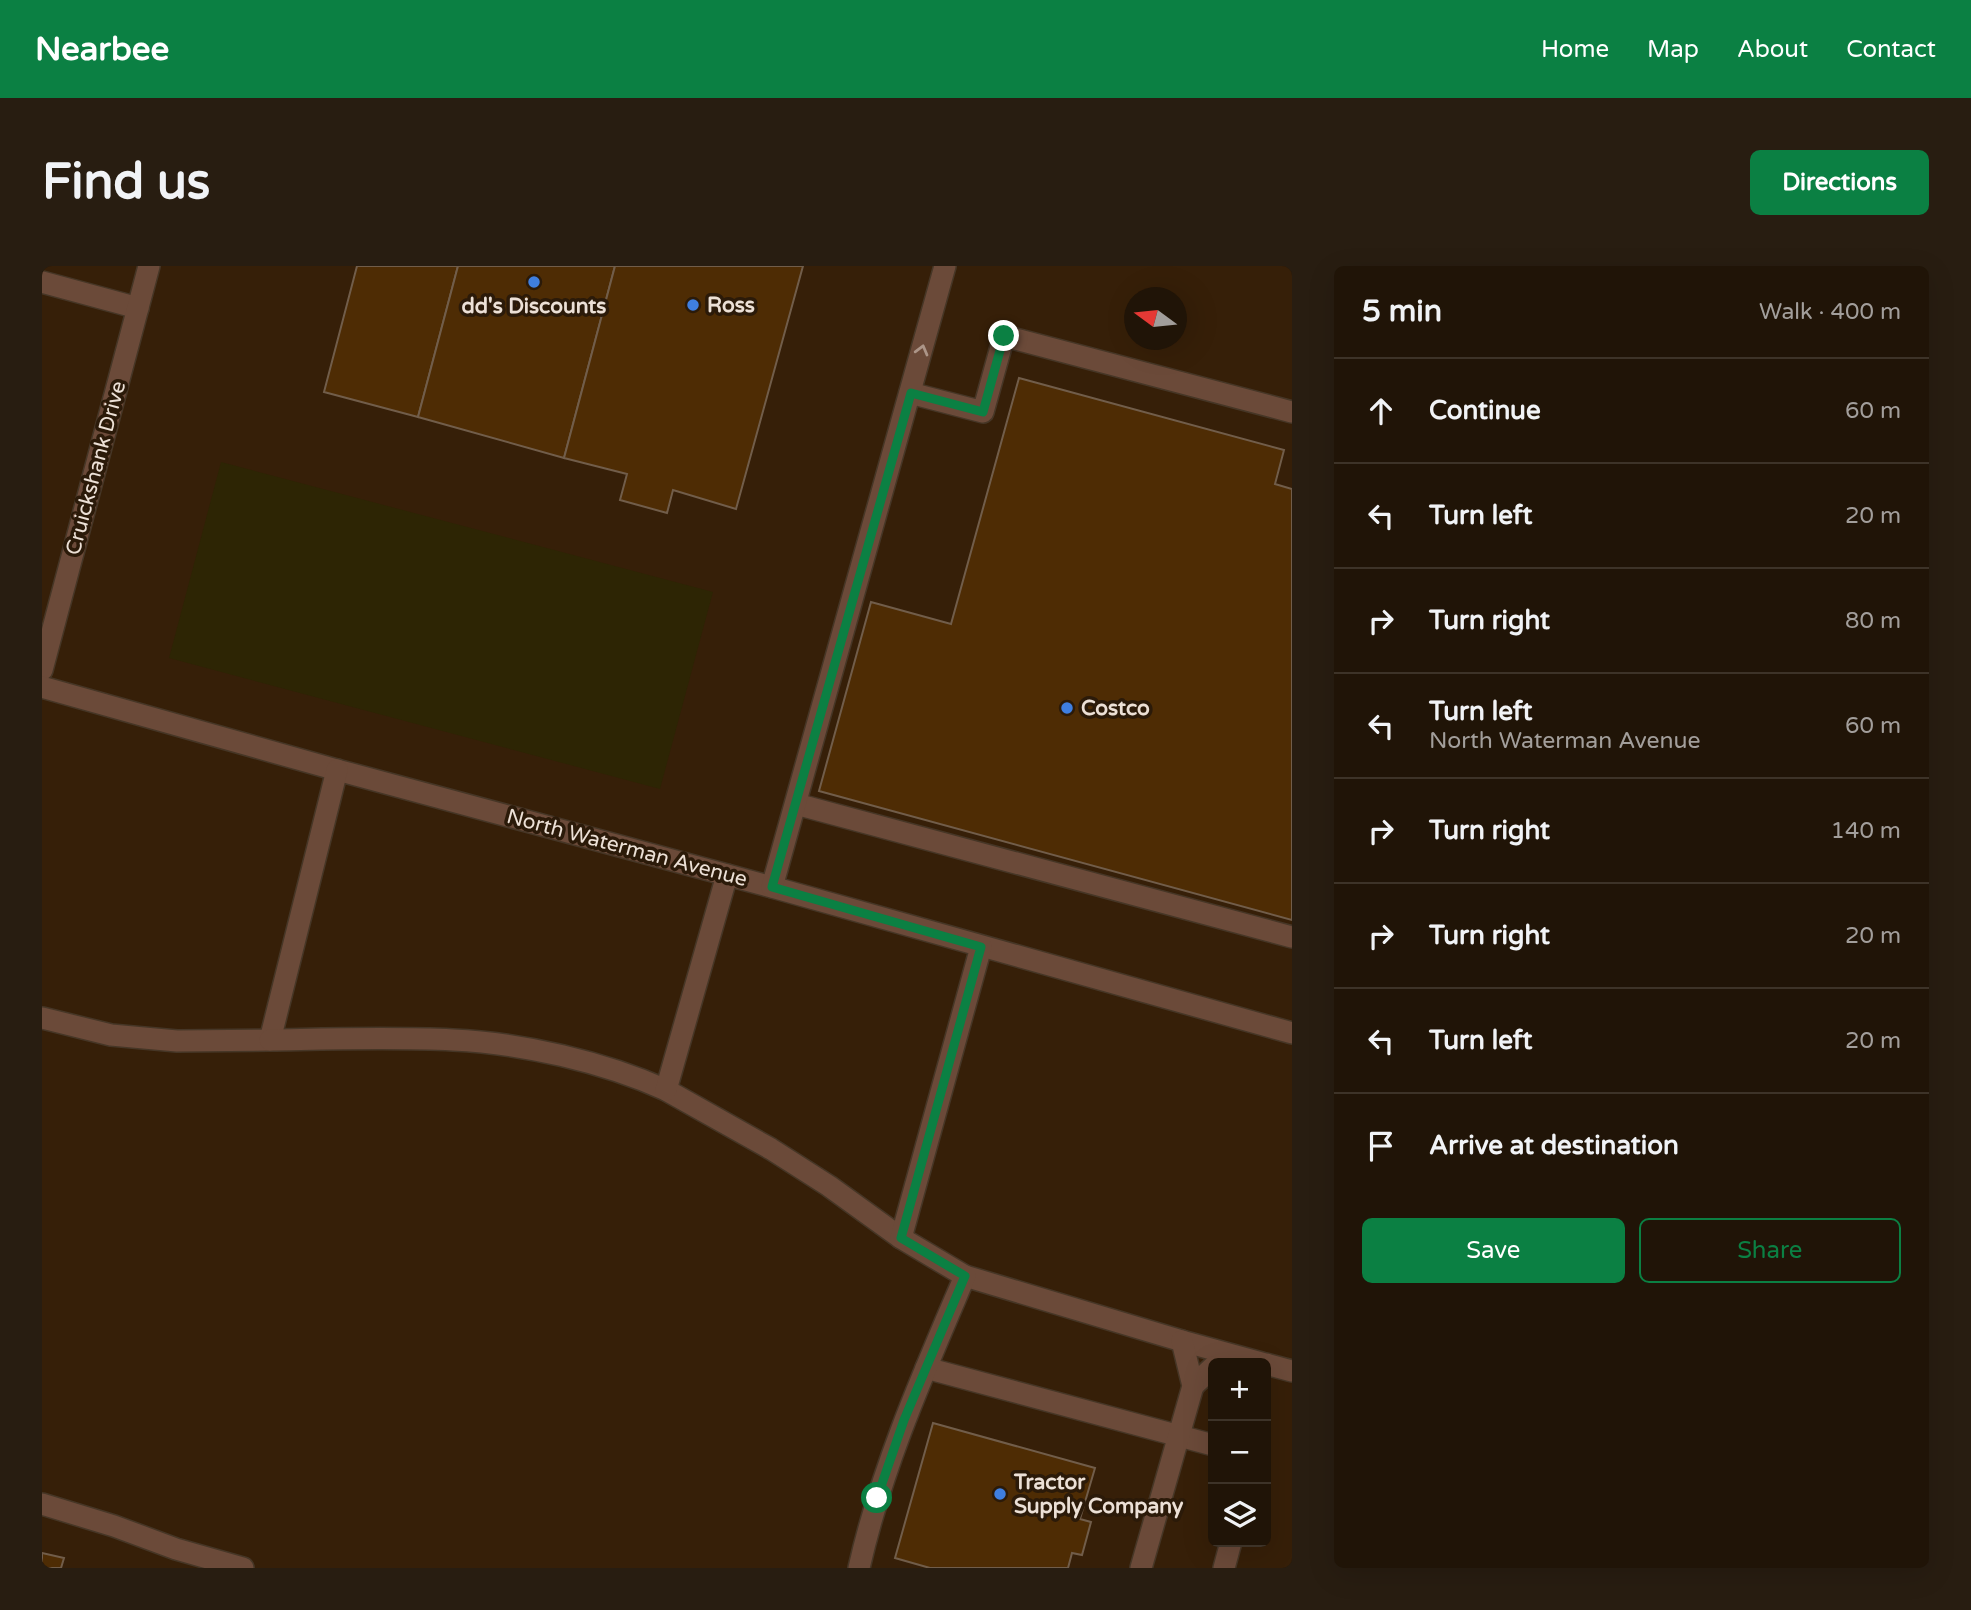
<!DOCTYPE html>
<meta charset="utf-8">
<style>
:root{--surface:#201407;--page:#281d11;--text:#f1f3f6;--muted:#a29e9b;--line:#3d3328;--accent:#0b8043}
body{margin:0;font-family:"Varela Round",sans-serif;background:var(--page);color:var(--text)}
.controls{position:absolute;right:21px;bottom:21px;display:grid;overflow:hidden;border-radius:10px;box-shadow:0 7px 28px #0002}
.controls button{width:63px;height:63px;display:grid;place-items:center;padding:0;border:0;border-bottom:2px solid var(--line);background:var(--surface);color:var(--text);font:35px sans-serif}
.compass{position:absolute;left:1082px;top:21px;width:63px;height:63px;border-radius:50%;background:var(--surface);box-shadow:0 7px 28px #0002;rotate:285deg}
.stop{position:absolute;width:21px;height:21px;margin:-16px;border:5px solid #0b8043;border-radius:50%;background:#fff}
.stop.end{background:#0b8043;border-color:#fff;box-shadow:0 2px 7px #0008}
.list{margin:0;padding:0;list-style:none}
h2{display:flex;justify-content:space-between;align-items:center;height:91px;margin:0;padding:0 28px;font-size:30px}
h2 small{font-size:23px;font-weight:400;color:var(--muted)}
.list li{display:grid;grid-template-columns:46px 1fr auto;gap:21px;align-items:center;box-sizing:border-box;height:105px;padding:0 28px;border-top:2px solid var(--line)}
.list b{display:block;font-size:26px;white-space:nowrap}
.list p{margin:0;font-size:23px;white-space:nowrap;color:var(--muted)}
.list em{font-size:23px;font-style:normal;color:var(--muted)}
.actions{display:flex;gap:14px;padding:21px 28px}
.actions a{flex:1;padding:16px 0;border:2px solid var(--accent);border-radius:10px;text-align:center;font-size:24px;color:var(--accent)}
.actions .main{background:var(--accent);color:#fff}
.icon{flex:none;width:38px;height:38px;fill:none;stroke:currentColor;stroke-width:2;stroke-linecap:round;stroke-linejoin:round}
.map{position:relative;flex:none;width:1250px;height:1302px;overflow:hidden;border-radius:10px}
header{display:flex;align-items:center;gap:42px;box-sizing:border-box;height:98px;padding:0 35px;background:var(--accent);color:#fff}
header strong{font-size:33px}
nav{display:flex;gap:38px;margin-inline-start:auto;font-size:24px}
.intro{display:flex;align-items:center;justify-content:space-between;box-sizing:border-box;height:168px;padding:0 42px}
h1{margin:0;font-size:49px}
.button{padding:18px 32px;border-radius:10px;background:var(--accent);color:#fff;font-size:24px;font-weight:700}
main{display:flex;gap:42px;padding:0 42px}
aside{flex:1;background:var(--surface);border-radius:10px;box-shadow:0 7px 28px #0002}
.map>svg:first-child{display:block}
.built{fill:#361f08;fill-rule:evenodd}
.sand{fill:#2d2504}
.building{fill:#4e2c04;stroke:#715d4a;stroke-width:2}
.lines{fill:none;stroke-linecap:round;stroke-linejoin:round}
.minor-casing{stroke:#463626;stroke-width:24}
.minor{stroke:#6b4a39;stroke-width:21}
.oneway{stroke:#ac9588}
.route{stroke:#0b8043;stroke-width:9}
.shop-dot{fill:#3f7fe0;stroke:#2b1a09;stroke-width:2.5}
.labels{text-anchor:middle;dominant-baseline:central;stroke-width:7;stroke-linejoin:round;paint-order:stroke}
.poi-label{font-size:21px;font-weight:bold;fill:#ece0d6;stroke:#2b1a09;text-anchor:start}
.street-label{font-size:21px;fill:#ece0d6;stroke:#2b1a09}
</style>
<header>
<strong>Nearbee</strong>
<nav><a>Home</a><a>Map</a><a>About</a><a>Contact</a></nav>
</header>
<div class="intro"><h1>Find us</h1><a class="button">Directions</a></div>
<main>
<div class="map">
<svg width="1250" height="1302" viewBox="0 0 1250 1302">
<rect width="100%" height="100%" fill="#2b1a09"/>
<path class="built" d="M 0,0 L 1250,0 L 1250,1302 L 0,1302 ZM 1092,32 L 1134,32 L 1134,74 L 1092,74 ZM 1171,1097 L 1224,1097 L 1224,1276 L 1171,1276 Z"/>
<polygon class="sand" points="179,196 671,326 618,523 127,392"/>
<g class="building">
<polygon points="315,0 416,0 376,151 282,126"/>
<polygon points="416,0 573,0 522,192 376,151"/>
<polygon points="573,0 761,0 694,243 631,224 625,247 578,234 585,208 522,192"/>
<polygon points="977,112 1242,184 1233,218 1250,223 1250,654 777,525 829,336 909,358"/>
<polygon points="891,1157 1053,1202 1038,1253 1049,1256 1040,1289 1030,1287 1026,1302 888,1302 853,1292"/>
<polygon points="0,1287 22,1292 19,1302 0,1302"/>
</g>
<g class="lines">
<g class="minor-casing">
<g id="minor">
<polyline points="0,16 96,42"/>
<polyline points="868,127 941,146 962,70 1250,146"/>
<polyline points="0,404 107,0"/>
<polyline points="0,421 295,504 730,621 1250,767"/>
<polyline points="754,538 1250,671"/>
<polyline points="730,621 903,0"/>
<polyline points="0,752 69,769 135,775 228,774 295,504"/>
<path d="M 228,774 C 289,773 351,771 411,774 C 480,777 562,796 624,824 L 729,883 L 787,920 L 859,972 L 923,1010 L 1140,1075 L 1220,1097"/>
<polyline points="624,824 685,609"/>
<polyline points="859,972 939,681"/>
<polyline points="1224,1098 1250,1105"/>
<polyline points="884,1102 1171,1179"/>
<polyline points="1151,1120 1171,1101"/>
<polyline points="0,1238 72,1260 134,1283 201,1302"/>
<path d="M 817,1302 C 840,1200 882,1106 923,1010"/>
<polyline points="1099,1302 1151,1120 1140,1075"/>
<polyline points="1182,1302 1189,1276"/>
</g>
</g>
<use href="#minor" class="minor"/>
</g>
<defs><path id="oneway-chevron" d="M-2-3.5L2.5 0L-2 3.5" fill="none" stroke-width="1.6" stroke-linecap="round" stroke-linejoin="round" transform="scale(1.75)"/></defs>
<use class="oneway" href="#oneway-chevron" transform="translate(880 84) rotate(-75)"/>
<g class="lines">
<polyline class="route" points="835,1232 862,1154 923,1010 859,972 939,681 730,621 869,127 941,146 962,70"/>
</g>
<g class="shop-dot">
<circle cx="492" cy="16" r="7"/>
<circle cx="651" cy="39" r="7"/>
<circle cx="1025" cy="442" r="7"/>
<circle cx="958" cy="1228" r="7"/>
</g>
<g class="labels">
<g class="poi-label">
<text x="665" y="39">Ross</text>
<text x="492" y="40" text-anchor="middle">dd's Discounts</text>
<text x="1039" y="442">Costco</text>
<text x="972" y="1216">Tractor<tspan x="972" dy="24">Supply Company</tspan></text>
</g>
<g class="street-label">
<text transform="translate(54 202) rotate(-75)">Cruickshank Drive</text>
<text transform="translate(585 582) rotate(15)">North Waterman Avenue</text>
</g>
</g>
</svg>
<div class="controls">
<button>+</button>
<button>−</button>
<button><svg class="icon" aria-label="layers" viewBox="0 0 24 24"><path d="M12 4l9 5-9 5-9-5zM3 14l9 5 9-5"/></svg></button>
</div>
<svg class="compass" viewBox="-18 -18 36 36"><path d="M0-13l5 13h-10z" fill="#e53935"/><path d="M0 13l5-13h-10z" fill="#a29e9b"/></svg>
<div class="stop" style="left:835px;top:1232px"></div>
<div class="stop end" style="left:962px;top:70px"></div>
</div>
<aside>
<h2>5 min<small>Walk · 400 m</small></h2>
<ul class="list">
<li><svg class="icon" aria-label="ahead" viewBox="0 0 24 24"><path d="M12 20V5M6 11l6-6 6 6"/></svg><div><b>Continue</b></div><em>60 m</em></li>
<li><svg class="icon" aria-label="left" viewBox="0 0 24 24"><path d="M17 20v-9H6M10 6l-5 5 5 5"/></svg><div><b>Turn left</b></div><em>20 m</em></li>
<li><svg class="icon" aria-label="right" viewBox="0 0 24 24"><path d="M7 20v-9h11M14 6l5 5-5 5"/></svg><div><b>Turn right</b></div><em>80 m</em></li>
<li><svg class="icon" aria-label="left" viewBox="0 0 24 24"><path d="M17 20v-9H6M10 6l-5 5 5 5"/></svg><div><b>Turn left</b><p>North Waterman Avenue</p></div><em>60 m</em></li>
<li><svg class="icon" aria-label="right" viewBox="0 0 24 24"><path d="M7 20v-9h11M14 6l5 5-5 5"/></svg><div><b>Turn right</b></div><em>140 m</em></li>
<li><svg class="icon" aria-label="right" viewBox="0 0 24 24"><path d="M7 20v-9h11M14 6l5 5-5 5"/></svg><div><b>Turn right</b></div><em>20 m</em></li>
<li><svg class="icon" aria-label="left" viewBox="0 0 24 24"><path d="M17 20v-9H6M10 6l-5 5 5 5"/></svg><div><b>Turn left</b></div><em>20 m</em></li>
<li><svg class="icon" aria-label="arrive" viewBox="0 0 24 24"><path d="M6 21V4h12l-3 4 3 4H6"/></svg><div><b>Arrive at destination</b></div></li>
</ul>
<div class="actions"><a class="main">Save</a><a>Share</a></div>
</aside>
</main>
